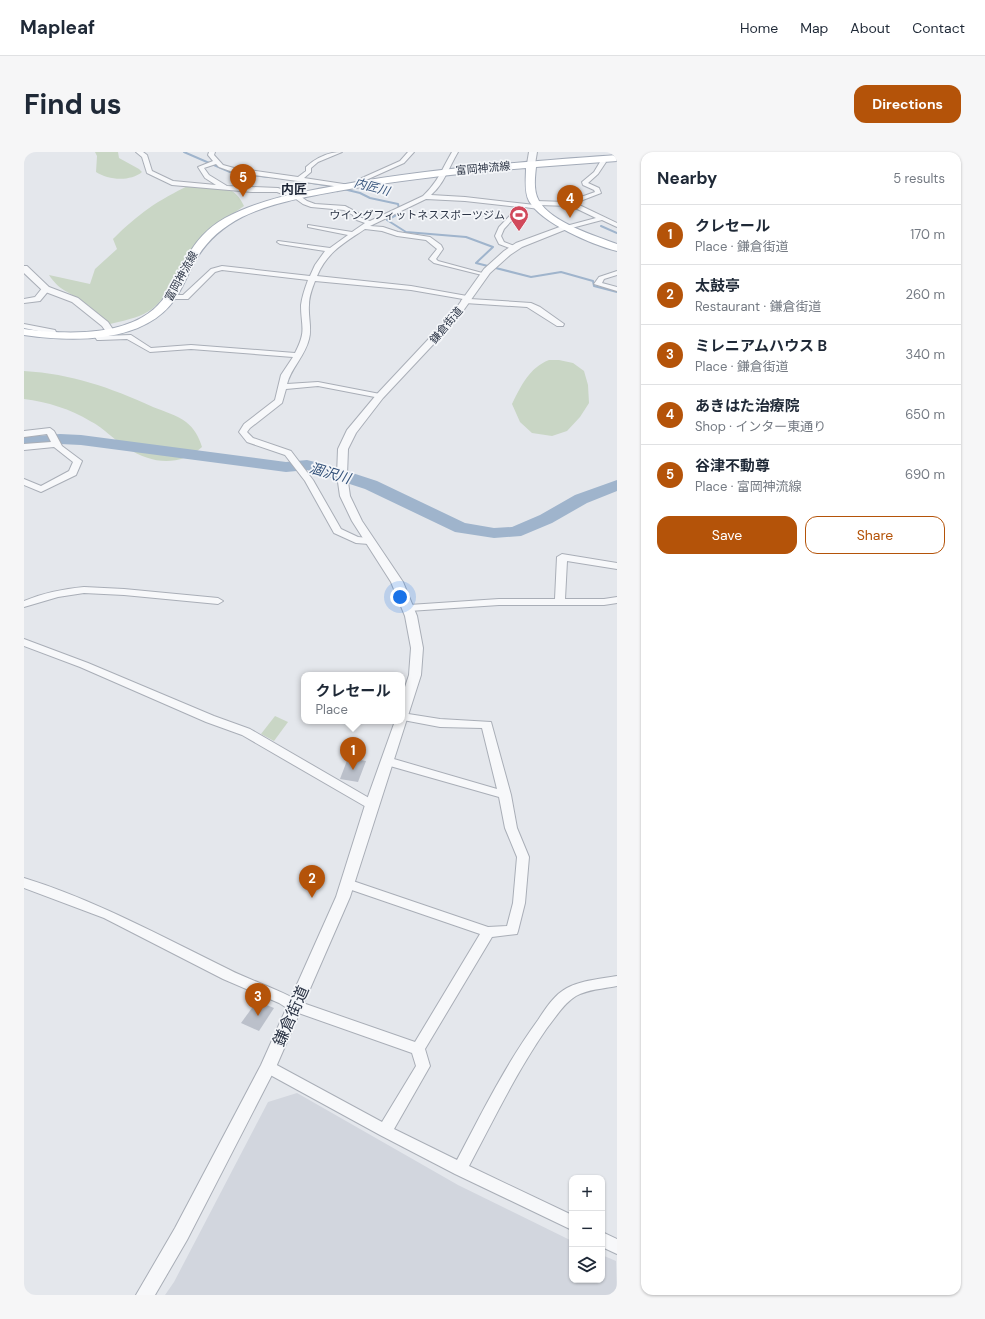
<!DOCTYPE html>
<meta charset="utf-8">
<style>
:root{--surface:#fff;--page:#f6f6f7;--text:#1f2937;--muted:#747a83;--line:#e0e1e3;--accent:#b45309}
body{margin:0;font-family:"DM Sans","Noto Sans JP",sans-serif;background:var(--page);color:var(--text)}
.controls{position:absolute;right:12px;bottom:12px;display:grid;overflow:hidden;border-radius:8px;box-shadow:0 1px 3px #0004}
.controls button{width:36px;height:36px;display:grid;place-items:center;padding:0;border:0;border-bottom:1px solid var(--line);background:var(--surface);color:var(--text);font:20px sans-serif}
.you{position:absolute;left:376px;top:445px;width:14px;height:14px;margin:-10px;border:3px solid #fff;border-radius:50%;background:#1a73e8;box-shadow:0 0 0 6px #1a73e833}
.badge{display:grid;place-items:center;width:26px;height:26px;border-radius:50%;background:var(--accent);color:#fff;font-size:13px;font-weight:700}
.pin{position:absolute;translate:-50% -33px;filter:drop-shadow(0 1px 2px #0008)}
.pin::after{content:'';position:absolute;top:21px;width:14px;height:12px;background:inherit;clip-path:polygon(0 0,100% 0,50% 100%)}
.popup{position:absolute;left:277px;top:520px;width:104px;height:52px;box-sizing:border-box;display:grid;place-content:center;border-radius:8px;background:var(--surface);filter:drop-shadow(0 1px 3px #0005);font-size:13px;white-space:nowrap;color:var(--muted)}
.popup b{font-size:15px;color:var(--text)}
.popup::after{content:'';position:absolute;left:50%;top:100%;margin-left:-8px;border:8px solid transparent;border-top-color:var(--surface)}
.list{margin:0;padding:0;list-style:none}
h2{display:flex;justify-content:space-between;align-items:center;height:52px;margin:0;padding:0 16px;font-size:17px}
h2 small{font-size:13px;font-weight:400;color:var(--muted)}
.list li{display:grid;grid-template-columns:26px 1fr auto;gap:12px;align-items:center;box-sizing:border-box;height:60px;padding:0 16px;border-top:1px solid var(--line)}
.list b{display:block;font-size:15px;white-space:nowrap}
.list p{margin:0;font-size:13px;white-space:nowrap;color:var(--muted)}
.list em{font-size:13px;font-style:normal;color:var(--muted)}
.actions{display:flex;gap:8px;padding:12px 16px}
.actions a{flex:1;padding:9px 0;border:1px solid var(--accent);border-radius:12px;text-align:center;font-size:14px;color:var(--accent)}
.actions .main{background:var(--accent);color:#fff}
.icon{flex:none;width:22px;height:22px;fill:none;stroke:currentColor;stroke-width:2;stroke-linecap:round;stroke-linejoin:round}
.map{position:relative;flex:none;width:593px;height:1143px;overflow:hidden;border-radius:12px}
header{display:flex;align-items:center;gap:24px;box-sizing:border-box;height:56px;padding:0 20px;background:var(--surface);border-bottom:1px solid var(--line)}
header strong{font-size:19px}
nav{display:flex;gap:22px;margin-inline-start:auto;font-size:14px}
.intro{display:flex;align-items:center;justify-content:space-between;box-sizing:border-box;height:96px;padding:0 24px}
h1{margin:0;font-size:28px}
.button{padding:10px 18px;border-radius:12px;background:var(--accent);color:#fff;font-size:14px;font-weight:700}
main{display:flex;gap:24px;padding:0 24px}
aside{flex:1;background:var(--surface);border-radius:12px;box-shadow:0 1px 3px #0004}
.map>svg:first-child{display:block}
.built{fill:#d2d6de}
.green{fill:#c9d6c5}
.lines{fill:none;stroke-linecap:round;stroke-linejoin:round}
.stream{stroke:#9fb4cc;stroke-width:2}
.river{fill:#9fb4cc;fill-rule:evenodd}
.building{fill:#bbc0ca}
.minor-casing{stroke:#a9aeb7;stroke-width:2}
.tertiary-casing{stroke:#a9aeb7;stroke-width:2}
.primary-casing{stroke:#a3abb8;stroke-width:2}
.minor{fill:#f7f8fa;fill-rule:evenodd}
.tertiary{fill:#f7f8fa;fill-rule:evenodd}
.primary{fill:#fff;fill-rule:evenodd}
.labels{text-anchor:middle;dominant-baseline:central;stroke-width:3.5;stroke-linejoin:round;paint-order:stroke}
.far-street-label{font-size:11px;fill:#2b3445;stroke:#f4f6f9}
.far-poi-label{font-size:11px;fill:#2b3445;stroke:#f4f6f9;text-anchor:end}
.far-water-label{font-size:12px;font-style:italic;fill:#34527a;stroke:#f4f6f9}
.far-quarter-label{font-size:13px;font-weight:bold;fill:#1d2536;stroke:#f4f6f9}
.water-label{font-size:14px;font-style:italic;fill:#34527a;stroke:#f4f6f9}
.near-street-label{font-size:16px;fill:#2b3445;stroke:#f4f6f9}
</style>
<header>
<strong>Mapleaf</strong>
<nav><a>Home</a><a>Map</a><a>About</a><a>Contact</a></nav>
</header>
<div class="intro"><h1>Find us</h1><a class="button">Directions</a></div>
<main>
<div class="map">
<svg width="593" height="1143" viewBox="0 0 593 1143">
<rect width="100%" height="100%" fill="#e4e7ec"/>
<polygon class="built" points="273,941 434,1033 548,1089 548,1128 578,1128 578,1103 592,1109 593,1143 141,1143 150,1130 244,950"/>
<g class="green">
<path d="M 71,0 L 94,0 L 95,6 L 115,17 L 118,20 C 106,30 84,28 72,20 L 73,4 Z"/>
<path d="M 166,33 C 188,33 210,30 220,54 C 202,66 182,81 168,97 C 162,104 158,114 154,121 C 134,158 127,163 86,172 C 77,164 67,155 57,148 C 43,139 35,138 25,123 L 66,132 L 71,117 L 93,97 L 89,87 C 114,62 134,48 166,33 Z"/>
<path d="M 525,208 L 535,208 L 549,211 L 560,219 L 564,233 L 565,251 L 556,265 L 543,279 L 528,284 L 508,281 L 496,270 L 488,252 C 497,234 505,216 525,208 Z"/>
<path d="M 0,219 C 48,222 85,235 129,255 C 139,259 153,263 162,270 C 170,276 175,285 178,295 C 155,315 128,312 103,296 C 90,288 80,276 66,269 C 47,257 23,250 0,247 Z"/>
<polygon points="251,564 264,570 250,589 237,582"/>
</g>
<g class="lines">
<g class="stream">
<polyline points="160,0 206,20 244,25"/>
<polyline points="256,26 307,34 336,41 346,46 374,52 376,61 363,68 382,80 442,85 469,95 452,111 507,125 537,120 569,129 570,134 593,140"/>
<polyline points="577,74 593,81"/>
</g>
<polygon class="river" points="36,282 57,283 262,310 283,308 307,314 353,329 441,371 470,376 488,375 516,363 551,343 593,328 593,339 563,351 528,371 497,384 470,386 431,380 341,337 295,322 283,318 262,320 57,293 36,292 0,295 0,285"/>
</g>
<g class="building">
<polygon points="324,606 342,609 334,630 316,627"/>
<polygon points="233,849 250,856 235,879 217,871"/>
</g>
<g class="lines">
<g class="minor-casing">
<g id="minor">
<path d="M 112,0 L 119,0 L 123,3 L 128,19 L 149,29 L 192,33 L 181,26 L 174,15 L 189,9 L 184,3 L 185,0 L 191,0 L 190,3 L 199,13 L 210,16 L 274,25 L 282,19 L 282,15 C 292,6 304,0 318,0 L 294,10 L 287,16 L 287,20 L 280,26 L 326,33 L 326,35 L 324,36 L 209,20 L 195,15 L 192,12 L 180,16 L 185,23 L 203,34 L 254,36 L 276,44 L 283,49 L 291,52 L 321,54 L 334,61 L 335,65 L 346,69 L 399,44 C 414,30 418,17 428,0 L 434,0 C 425,15 420,32 407,43 L 441,45 L 511,53 L 509,51 L 512,49 L 543,50 L 571,40 L 570,38 L 559,33 L 558,30 L 570,20 L 576,10 L 574,8 L 577,6 L 582,10 L 574,22 L 564,31 L 575,36 L 577,41 L 551,51 L 593,71 L 593,75 L 578,68 L 544,77 L 541,75 L 542,74 L 572,66 L 547,54 L 514,53 L 518,55 L 515,57 L 500,55 L 480,77 L 477,84 L 480,90 L 493,95 L 493,97 L 491,98 L 475,92 L 471,84 L 475,75 L 494,55 L 441,49 L 402,47 L 346,74 L 359,75 L 374,80 L 406,85 L 417,93 L 419,97 L 412,107 L 414,109 L 462,122 L 462,124 L 410,111 L 405,107 L 413,97 L 402,88 L 373,84 L 358,79 L 341,77 C 320,91 303,100 293,124 L 387,134 L 443,144 L 446,144 L 446,147 L 507,151 L 516,155 L 540,172 L 539,174 L 533,174 L 503,155 L 441,151 L 437,149 L 439,147 L 387,138 L 291,129 C 288,137 285,144 285,153 C 284,165 288,176 285,187 C 281,204 267,216 263,232 L 294,230 L 356,242 L 360,244 L 356,246 L 294,234 L 262,237 L 258,251 L 226,276 L 223,280 L 229,286 L 267,299 L 289,328 L 317,377 L 334,385 L 345,386 L 350,389 L 345,392 L 332,391 L 310,381 L 281,329 L 261,303 L 223,290 L 215,280 L 220,272 L 251,248 L 257,223 L 269,205 L 167,197 L 126,200 L 103,187 L 76,188 L 73,188 L 69,182 L 73,180 L 78,184 L 107,183 L 127,196 L 167,193 L 271,201 C 283,178 277,175 277,153 C 278,145 281,136 284,128 L 198,118 L 191,120 L 164,147 L 147,147 L 143,145 L 147,143 L 159,143 L 187,117 L 198,114 L 286,124 L 291,113 L 301,99 L 256,92 L 253,90 L 254,89 L 306,96 L 324,83 L 284,75 L 284,73 L 328,80 L 341,71 L 330,67 L 329,63 L 320,58 L 287,55 L 279,52 L 272,47 L 253,40 L 228,40 L 148,33 L 123,21 L 118,5 Z"/>
<polygon points="384,0 390,0 380,11 342,28 340,30 340,33 336,33 333,30 338,26 376,9"/>
<polygon points="593,119 593,123 580,127 578,131 593,135 593,139 570,132 575,125"/>
<polygon points="19,135 25,135 26,137 16,149 0,151 0,147 11,145"/>
<polygon points="0,172 31,178 32,180 30,185 24,185 24,181 0,176"/>
<polygon points="26,276 30,279 38,294 58,309 52,323 17,340 0,333 0,327 17,334 45,319 49,310 30,295 0,298 0,292 27,290 23,282 0,285 0,279"/>
<polygon points="538,402 593,411 593,417 543,409 541,447 580,447 593,445 593,451 580,453 475,453 385,459 380,456 385,453 475,447 531,447 533,405"/>
<path d="M 60,435 L 100,437 L 194,446 L 199,449 L 194,452 L 100,443 L 60,441 L 34,445 L 0,455 L 0,449 C 19,441 39,437 60,435 Z"/>
<polygon points="0,487 64,511 190,564 226,577 352,650 354,653 352,656 344,656 218,583 182,570 56,515 0,494"/>
<path d="M 378,561 L 416,567 L 467,570 L 487,643 L 493,676 L 505,705 L 501,751 L 494,779 L 493,782 L 468,785 L 401,897 L 406,914 L 370,977 L 433,1008 C 458,960 482,912 514,868 C 522,856 530,843 543,836 C 558,828 576,827 593,824 L 593,834 C 579,837 564,837 552,844 C 539,852 532,865 523,876 C 493,919 470,967 445,1014 L 548,1063 L 548,1078 L 431,1022 L 356,983 L 239,919 L 237,915 L 239,911 L 244,909 L 249,911 L 358,970 L 392,914 L 388,901 L 266,858 L 255,851 L 199,827 L 80,766 L 0,736 L 0,726 C 71,748 137,784 204,817 C 227,829 253,836 276,850 L 391,890 L 456,782 L 319,735 L 317,732 L 319,729 L 323,727 L 464,775 L 483,774 L 489,751 L 493,705 L 481,676 L 475,645 L 359,612 L 357,609 L 359,606 L 363,605 L 473,637 L 458,576 L 416,575 L 379,568 Z"/>
<polygon points="578,1080 593,1087 593,1102 578,1095"/>
</g>
</g>
<g class="tertiary-casing">
<g id="tertiary">
<polygon points="505,0 513,0 511,12 507,14 503,12"/>
<polygon points="541,73 547,73 548,75 498,95 486,103 466,121 434,166 359,246 332,281 324,297 323,323 326,344 338,369 379,430 393,464 399,496 397,523 326,745 252,915 163,1088 131,1143 112,1143 151,1076 237,913 312,745 341,653 371,569 378,569 378,544 385,523 387,496 381,464 367,430 328,369 316,344 313,323 314,297 323,278 353,242 428,162 460,117 480,99 492,91"/>
<polygon points="0,114 3,114 25,135 54,146 84,170 90,179 89,181 83,181 78,174 48,150 19,139 0,121"/>
</g>
</g>
<g class="primary-casing">
<path id="primary" d="M 593,3 L 593,9 L 512,15 C 511,25 509,39 515,49 C 527,70 571,84 593,92 L 593,99 C 569,93 517,71 505,49 C 500,40 502,26 502,16 C 439,21 376,28 314,39 C 281,45 247,51 218,65 C 195,77 179,92 168,115 C 162,126 158,137 151,147 C 120,192 48,190 0,183 L 0,177 C 44,183 115,186 142,143 C 161,113 167,85 201,66 C 236,47 277,40 316,33 C 408,16 500,10 593,3 Z"/>
</g>
<use href="#minor" class="minor"/>
<use href="#tertiary" class="tertiary"/>
<use href="#primary" class="primary"/>
</g>
<defs>
<g id="stadium-pin" transform="scale(1)"><path d="M0 17L-7.5 6A9.5 9.5 0 1 1 7.5 6Z" fill="#d1495b" stroke="#f4f6f9"/><path d="M0-5a6.5 5 0 1 0 0 10a6.5 5 0 1 0 0-10ZM-3.5-1.8h7v3.6h-7Z" fill="#fff"/></g>
</defs>
<g fill-rule="evenodd">
<use href="#stadium-pin" x="495" y="63"/>
</g>
<g class="labels">
<g class="far-street-label">
<text transform="translate(459 16) rotate(-5)">富岡神流線</text>
<text transform="translate(157 124) rotate(-61)">富岡神流線</text>
<text transform="translate(422 173) rotate(-50)">鎌倉街道</text>
</g>
<g class="far-poi-label">
<text x="481" y="63">ウイングフィットネススポーツジム</text>
</g>
<g class="far-water-label">
<text transform="translate(348 35) rotate(15)">内匠川</text>
</g>
<g class="far-quarter-label">
<text x="270" y="37">内匠</text>
</g>
<g class="water-label">
<text transform="translate(306 321) rotate(16)">涸沢川</text>
</g>
<g class="near-street-label">
<text transform="translate(267 864) rotate(-66)">鎌倉街道</text>
</g>
</g>
</svg>
<div class="controls">
<button>+</button>
<button>−</button>
<button><svg class="icon" aria-label="layers" viewBox="0 0 24 24"><path d="M12 4l9 5-9 5-9-5zM3 14l9 5 9-5"/></svg></button>
</div>
<div class="you"></div>
<div class="pin badge" style="left:329px;top:618px">1</div>
<div class="popup"><b>クレセール</b>Place</div>
<div class="pin badge" style="left:288px;top:746px">2</div>
<div class="pin badge" style="left:234px;top:864px">3</div>
<div class="pin badge" style="left:546px;top:66px">4</div>
<div class="pin badge" style="left:219px;top:45px">5</div>
</div>
<aside>
<h2>Nearby<small>5 results</small></h2>
<ul class="list">
<li><span class="badge">1</span><div><b>クレセール</b><p>Place · 鎌倉街道</p></div><em>170 m</em></li>
<li><span class="badge">2</span><div><b>太鼓亭</b><p>Restaurant · 鎌倉街道</p></div><em>260 m</em></li>
<li><span class="badge">3</span><div><b>ミレニアムハウス B</b><p>Place · 鎌倉街道</p></div><em>340 m</em></li>
<li><span class="badge">4</span><div><b>あきはた治療院</b><p>Shop · インター東通り</p></div><em>650 m</em></li>
<li><span class="badge">5</span><div><b>谷津不動尊</b><p>Place · 富岡神流線</p></div><em>690 m</em></li>
</ul>
<div class="actions"><a class="main">Save</a><a>Share</a></div>
</aside>
</main>
